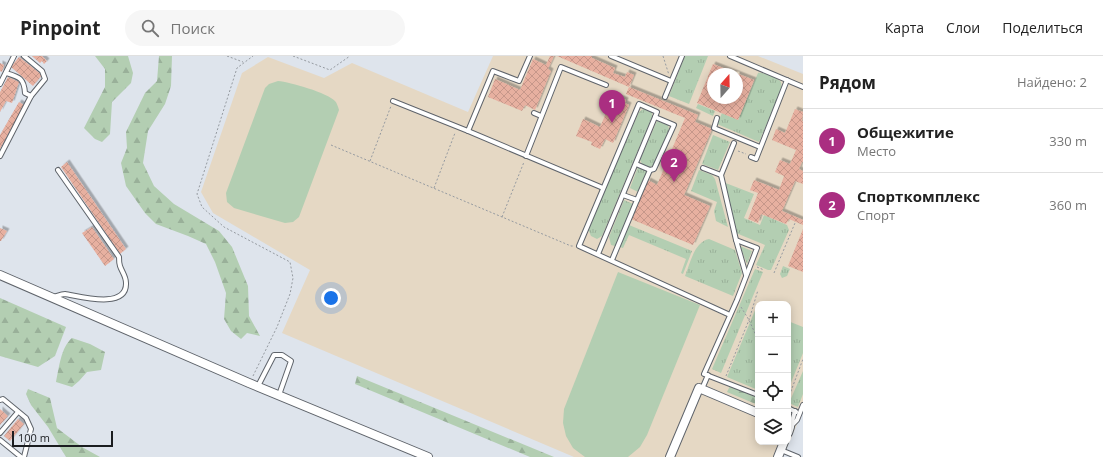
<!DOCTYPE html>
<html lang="ru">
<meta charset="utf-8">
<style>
:root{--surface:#fff;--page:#f6f6f6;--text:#222;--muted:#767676;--line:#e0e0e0;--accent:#aa2e81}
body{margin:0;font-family:"Open Sans",sans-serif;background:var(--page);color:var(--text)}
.controls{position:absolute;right:12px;bottom:12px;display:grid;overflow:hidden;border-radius:8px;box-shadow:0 2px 10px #0003}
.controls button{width:36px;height:36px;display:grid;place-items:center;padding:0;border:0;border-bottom:1px solid var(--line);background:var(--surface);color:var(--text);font:20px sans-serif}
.compass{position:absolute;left:707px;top:12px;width:36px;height:36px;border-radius:50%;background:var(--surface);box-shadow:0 2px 10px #0003;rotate:20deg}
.scale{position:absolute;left:12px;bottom:10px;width:101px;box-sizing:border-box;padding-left:4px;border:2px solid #1b1d20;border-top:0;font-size:11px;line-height:14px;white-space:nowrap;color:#1b1d20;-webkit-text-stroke:3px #dee4ec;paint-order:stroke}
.you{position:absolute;left:331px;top:242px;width:14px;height:14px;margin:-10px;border:3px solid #fff;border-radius:50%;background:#1a73e8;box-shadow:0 0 0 6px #1a73e833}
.badge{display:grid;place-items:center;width:26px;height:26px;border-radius:50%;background:var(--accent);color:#fff;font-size:13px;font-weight:700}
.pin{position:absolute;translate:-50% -33px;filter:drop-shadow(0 1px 2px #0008)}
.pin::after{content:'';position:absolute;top:21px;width:14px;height:12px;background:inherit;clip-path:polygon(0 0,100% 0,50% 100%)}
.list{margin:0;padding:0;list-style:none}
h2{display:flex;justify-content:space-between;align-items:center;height:52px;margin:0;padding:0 16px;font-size:17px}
h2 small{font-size:13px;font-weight:400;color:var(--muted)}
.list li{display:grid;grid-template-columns:26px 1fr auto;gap:12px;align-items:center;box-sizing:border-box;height:64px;padding:0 16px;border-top:1px solid var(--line)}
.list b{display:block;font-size:15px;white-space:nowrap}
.list p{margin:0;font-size:13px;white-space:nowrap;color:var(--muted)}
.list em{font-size:13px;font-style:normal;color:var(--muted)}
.icon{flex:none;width:22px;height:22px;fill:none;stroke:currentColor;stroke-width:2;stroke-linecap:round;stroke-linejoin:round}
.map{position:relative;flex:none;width:803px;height:401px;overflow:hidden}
header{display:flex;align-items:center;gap:24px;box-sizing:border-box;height:56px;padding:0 20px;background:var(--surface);border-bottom:1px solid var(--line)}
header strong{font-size:19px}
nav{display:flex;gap:22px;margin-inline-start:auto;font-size:14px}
.search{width:280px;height:36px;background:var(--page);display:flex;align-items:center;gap:10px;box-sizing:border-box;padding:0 14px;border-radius:22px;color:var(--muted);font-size:15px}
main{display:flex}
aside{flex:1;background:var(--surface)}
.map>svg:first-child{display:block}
.education{fill:#e5d8c4;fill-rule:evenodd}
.grass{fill:url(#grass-tufts)}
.forest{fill:url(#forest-firs)}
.garden{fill:#b3ceb2}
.building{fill:url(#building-cross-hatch);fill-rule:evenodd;filter:url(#shadow)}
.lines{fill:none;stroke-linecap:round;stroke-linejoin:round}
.lane-casing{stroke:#5f646b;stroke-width:6}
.street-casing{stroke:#5f646b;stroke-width:10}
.path{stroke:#959aa0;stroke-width:1;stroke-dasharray:2 2;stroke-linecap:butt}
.lane{stroke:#fff;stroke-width:4}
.street{stroke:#fff;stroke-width:8}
</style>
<header>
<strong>Pinpoint</strong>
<div class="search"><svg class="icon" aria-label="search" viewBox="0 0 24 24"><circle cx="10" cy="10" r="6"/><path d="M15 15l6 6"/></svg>Поиск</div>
<nav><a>Карта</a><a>Слои</a><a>Поделиться</a></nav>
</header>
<main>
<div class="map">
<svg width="803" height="401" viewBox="0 0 803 401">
<defs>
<pattern id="grass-tufts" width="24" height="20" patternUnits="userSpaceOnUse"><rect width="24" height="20" fill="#b3ceb2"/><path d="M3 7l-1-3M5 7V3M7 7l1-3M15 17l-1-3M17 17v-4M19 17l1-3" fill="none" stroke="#99b099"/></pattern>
<pattern id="forest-firs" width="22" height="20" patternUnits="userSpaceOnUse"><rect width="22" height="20" fill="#b3ceb2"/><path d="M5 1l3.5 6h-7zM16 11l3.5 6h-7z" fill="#99b099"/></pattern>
<pattern id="building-cross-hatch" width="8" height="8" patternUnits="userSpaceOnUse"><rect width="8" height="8" fill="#e7b0a0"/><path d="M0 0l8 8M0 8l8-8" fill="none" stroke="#c6978a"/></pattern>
<filter id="shadow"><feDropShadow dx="2.5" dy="-2.5" stdDeviation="0" flood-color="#0004"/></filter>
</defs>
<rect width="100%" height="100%" fill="#dee4ec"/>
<path class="education" d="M 493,0 L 758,0 L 803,18 L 803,354 L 783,401 L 574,401 L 282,277 L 310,214 L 213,157 L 201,136 L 242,17 L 268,1 L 324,22 L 352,7 L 468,56 ZM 713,18 L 737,18 L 737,42 L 713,42 ZM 758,248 L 788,248 L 788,386 L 758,386 Z"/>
<g class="grass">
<polygon points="685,0 708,0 689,48 669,40"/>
<path d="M 758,17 C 764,16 776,21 780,25 C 782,27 781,29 782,32 L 759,86 L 717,68 L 722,57 L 738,64 Z"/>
<polygon points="698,48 715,55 713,60 696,52"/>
<polygon points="643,53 652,56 652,61 602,180 597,183 591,180 588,173 639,56"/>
<polygon points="657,65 668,69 669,73 654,109 650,111 642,108 640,104"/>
<polygon points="713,79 730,86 718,114 702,108"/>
<polygon points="638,111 647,114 638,136 630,132"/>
<polygon points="699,114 712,119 715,123 728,171 716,165 714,155 717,146 691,135"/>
<polygon points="723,126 754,138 744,162 760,169 764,159 787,169 789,174 771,214 768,214 756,209 765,189 736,177"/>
<polygon points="624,144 633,148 615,190 611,189 609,181"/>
<polygon points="629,169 692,195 683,218 681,217 686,203 629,179 623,192 620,191"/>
<path d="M 709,183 L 735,194 L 742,217 L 733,240 L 685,220 C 690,208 694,186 709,183 Z"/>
<polygon points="740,190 752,195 747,208"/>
<polygon points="783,210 790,213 787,220 782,222 780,218"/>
<polygon points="755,213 763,216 721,317 712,313"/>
<polygon points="756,252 758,252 758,334 727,321"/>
<polygon points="788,265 803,271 803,297 788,334"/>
<polygon points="803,315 803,338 798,351 789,347"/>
</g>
<g class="forest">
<polygon points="95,0 128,0 133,17 131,27 112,46 110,78 102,86 95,83 84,72 105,31 105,13"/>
<polygon points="159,0 172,0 171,30 165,48 148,75 143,107 154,130 174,148 219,175 232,191 248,230 249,260 260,280 247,277 241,283 231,275 224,263 226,237 215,206 206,188 188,180 156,168 145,157 126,130 121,107 127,92 126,76 145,37 157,25"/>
<polygon points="0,242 66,271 55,300 38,311 0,300"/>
<path d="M 72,282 L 90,288 L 105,296 L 101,314 L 87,316 L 79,325 L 72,331 L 56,326 C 59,312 61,291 72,282 Z"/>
<polygon points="357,320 554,401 530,401 355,328"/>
<polygon points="730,330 758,342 758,349 727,336"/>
<polygon points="28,333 50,342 57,372 82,391 100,401 66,401 48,371 31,349 26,338"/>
</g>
<g class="garden">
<path d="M 278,25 C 290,26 328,37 335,45 C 337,47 338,51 339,54 L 299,161 L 293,166 L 285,167 L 234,152 L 227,146 L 226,137 L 265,32 L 269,28 Z"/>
<polygon points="618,216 700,249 647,379 640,391 628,401 585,401 573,392 566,380 563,367 564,353"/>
</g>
<g class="building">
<polygon points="32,0 42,0 47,5 44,8 42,5 40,7"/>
<polygon points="550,0 554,0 548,13 551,15 535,54 525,49 522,55 488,41 495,23 520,34 533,3 546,9"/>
<polygon points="557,0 592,0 592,2 615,12 613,17 625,21 627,16 634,19 629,31"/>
<polygon points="19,1 42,19 33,30 11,11"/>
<polygon points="0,7 4,9 2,16 0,15"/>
<path d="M 713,8 L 754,24 L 738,64 L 697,47 ZM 713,18 L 737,18 L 737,42 L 713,42 Z"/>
<polygon points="8,21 19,26 12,47 6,45 0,56 0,36"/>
<polygon points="629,31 698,59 695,66 712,73 684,139 710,150 693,189 631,163 648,124 657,129 685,62 626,38"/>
<polygon points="614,39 626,44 625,47 629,49 613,87 605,83 600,93 591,89 592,86 576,80 583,63 600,71"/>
<polygon points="19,46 24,49 0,93 0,79"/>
<polygon points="795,53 803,56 802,65 803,65 803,106 802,106 799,113 803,115 803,128 795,125 782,155 803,164 803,169 789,163 786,168 761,158 758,167 748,163 758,137 750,134 754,124 779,134 784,120 775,116 780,104 790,108 796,94 772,84 776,73 785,77"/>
<polygon points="67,106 126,193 120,198 61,111"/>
<polygon points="92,171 114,203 105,210 82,177"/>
<polygon points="0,172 7,175 1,185 0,185"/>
<polygon points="803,173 803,216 788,210"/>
<polygon points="0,353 8,360 0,369"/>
<polygon points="18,363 24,368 10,385 4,380"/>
</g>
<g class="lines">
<g class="lane-casing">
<g id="lane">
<polyline points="611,0 671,25"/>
<polyline points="730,0 803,31"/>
<path d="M 6,17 C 19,21 24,22 25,37 L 31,40"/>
<polyline points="0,28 14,0"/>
<polyline points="665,41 682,0"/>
<polyline points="393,45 468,75 603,132"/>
<polyline points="534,57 541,60"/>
<polyline points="717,62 714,72 760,91"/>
<polyline points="468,75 493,15 519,25 530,0"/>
<polyline points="734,87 721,119 736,184 746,219"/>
<polyline points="0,100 31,40 45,23 42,15 24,0"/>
<polyline points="526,100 561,11 606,29"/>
<polyline points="751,101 756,103 787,24"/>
<polyline points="636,108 650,114 654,113 674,69 655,61"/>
<polyline points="703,112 721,119"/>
<polyline points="637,144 650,114"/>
<polyline points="736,184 757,192 737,244 704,318 758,339"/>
<polyline points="598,198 655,61 657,56 639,48 579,190 730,259"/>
<polyline points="612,204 637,144 623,139"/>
<path d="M 53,241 C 57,240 61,238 65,238 C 79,240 127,254 126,227 C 126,220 122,216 120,210 C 119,207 119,204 119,201 L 58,114"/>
<polyline points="258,330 274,299 282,299 291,305 279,339"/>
<polyline points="702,333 708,319"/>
<polyline points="0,344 3,343 26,362 31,373 24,401"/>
<polyline points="788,352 796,356"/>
<polyline points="791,369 795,355"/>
<polyline points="790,371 797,364 803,349"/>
<polyline points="0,377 18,356"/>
<polyline points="0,384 21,401"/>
<polyline points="781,394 798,401"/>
</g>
</g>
<g class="street-casing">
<g id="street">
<polyline points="0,219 249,327 428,401"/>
<polyline points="788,370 790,371 788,377"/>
<polyline points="670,401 699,332 758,357"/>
<polyline points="778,401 784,386"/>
</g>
</g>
<g class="path">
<polyline points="227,0 243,6"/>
<polyline points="293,0 330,14 350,0"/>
<polyline points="663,0 669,19"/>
<polyline points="331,89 571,190 574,190"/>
<polyline points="738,95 746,98"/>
<polyline points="370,105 391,50"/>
<polyline points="434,132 455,77"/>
<polyline points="502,161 524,106"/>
<polyline points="757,211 764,214"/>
<polyline points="774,217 795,167"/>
<polyline points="741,251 749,264 758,284"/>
<polyline points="788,252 789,247"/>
<polyline points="253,320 277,271 290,238 293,222 290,206 224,171 202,151 197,138 237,12 253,0"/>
<polyline points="726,320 749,264 758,234"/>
<polyline points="788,343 803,303"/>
</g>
<use href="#lane" class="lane"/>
<use href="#street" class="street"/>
</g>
</svg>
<div class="controls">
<button>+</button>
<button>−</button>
<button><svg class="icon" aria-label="locate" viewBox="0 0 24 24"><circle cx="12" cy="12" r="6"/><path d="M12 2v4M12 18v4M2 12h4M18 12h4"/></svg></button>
<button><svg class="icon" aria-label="layers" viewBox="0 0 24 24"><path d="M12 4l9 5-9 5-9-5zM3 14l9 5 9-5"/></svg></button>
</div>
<svg class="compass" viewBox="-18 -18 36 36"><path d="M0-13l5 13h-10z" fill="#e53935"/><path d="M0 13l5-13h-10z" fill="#767676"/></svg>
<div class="scale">100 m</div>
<div class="you"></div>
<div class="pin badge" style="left:612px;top:67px">1</div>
<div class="pin badge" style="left:674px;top:126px">2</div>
</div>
<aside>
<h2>Рядом<small>Найдено: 2</small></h2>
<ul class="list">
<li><span class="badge">1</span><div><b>Общежитие</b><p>Место</p></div><em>330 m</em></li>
<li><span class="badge">2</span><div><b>Спорткомплекс</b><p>Спорт</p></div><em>360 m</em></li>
</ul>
</aside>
</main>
